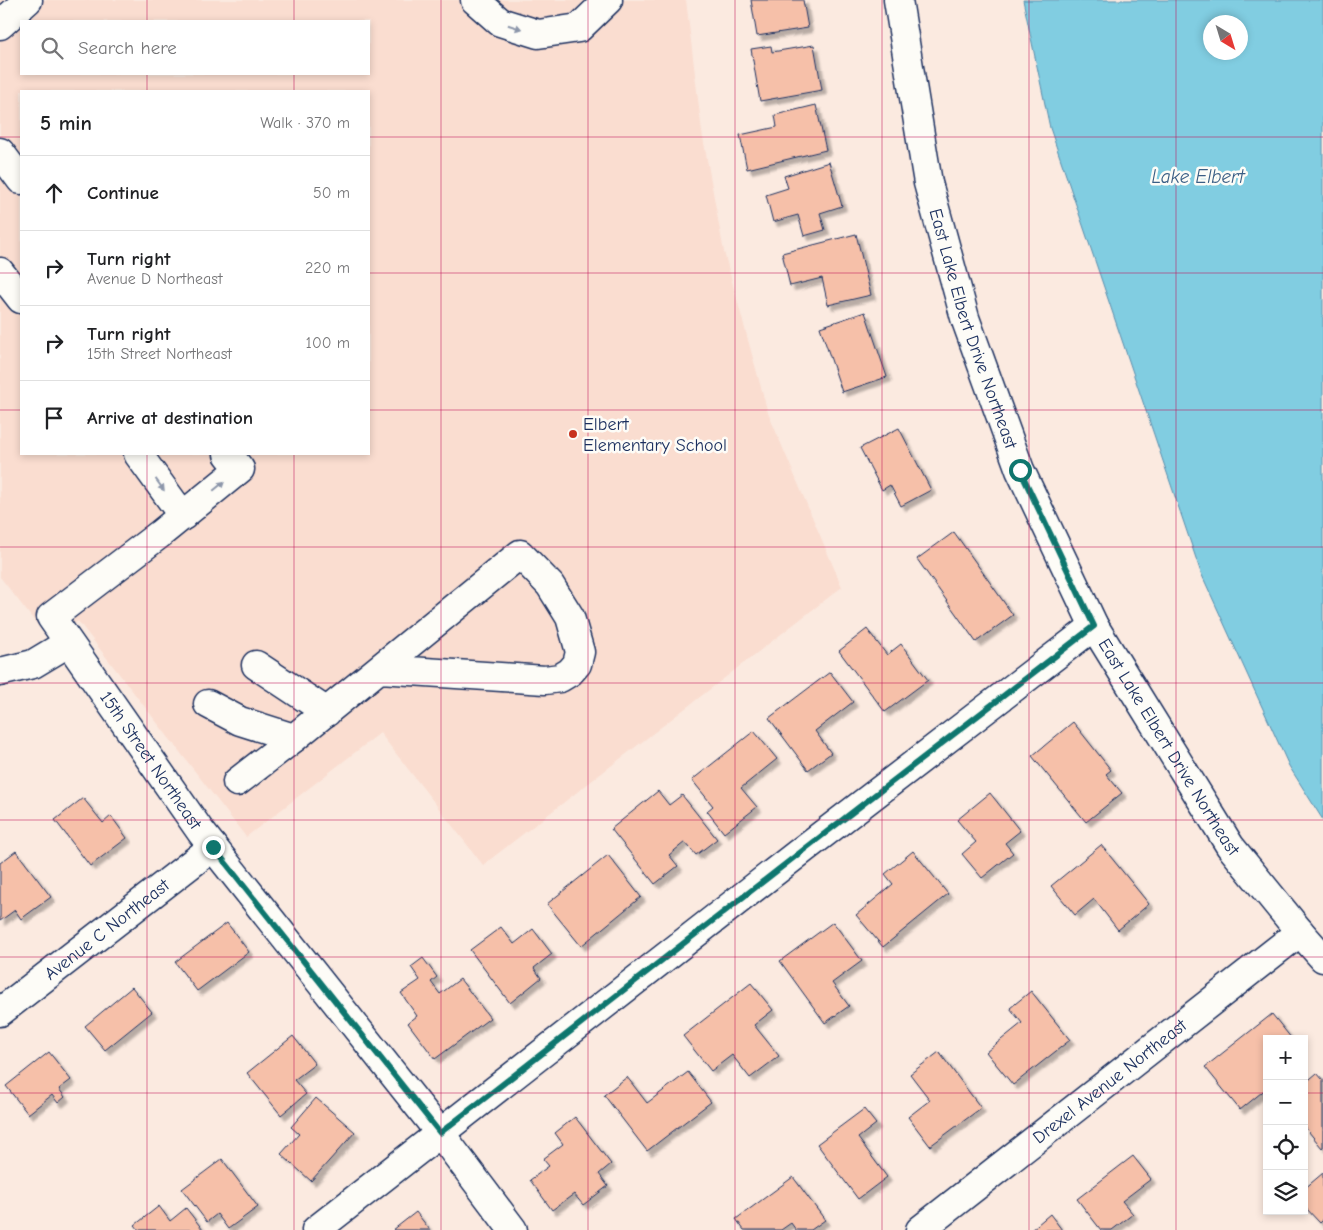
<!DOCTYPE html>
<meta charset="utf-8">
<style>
:root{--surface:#fff;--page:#f6f6f6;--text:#202124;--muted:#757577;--line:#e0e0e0}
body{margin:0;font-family:"Comic Neue",sans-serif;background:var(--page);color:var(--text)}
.controls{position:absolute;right:15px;bottom:15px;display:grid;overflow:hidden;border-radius:0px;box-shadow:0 2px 8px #0003}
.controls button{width:45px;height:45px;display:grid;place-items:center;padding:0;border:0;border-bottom:1px solid var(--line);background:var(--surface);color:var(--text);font:25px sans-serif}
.compass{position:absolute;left:1203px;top:15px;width:45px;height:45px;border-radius:50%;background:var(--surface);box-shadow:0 2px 8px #0003;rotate:142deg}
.stop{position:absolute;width:15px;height:15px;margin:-11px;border:4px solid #0f766e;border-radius:50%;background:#fff}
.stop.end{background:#0f766e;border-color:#fff;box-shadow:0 1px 5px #0008}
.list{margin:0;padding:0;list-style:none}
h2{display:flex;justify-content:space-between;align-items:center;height:65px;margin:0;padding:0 20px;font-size:21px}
h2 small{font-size:16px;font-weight:400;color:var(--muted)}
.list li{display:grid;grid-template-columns:32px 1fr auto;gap:15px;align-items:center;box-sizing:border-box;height:75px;padding:0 20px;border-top:1px solid var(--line)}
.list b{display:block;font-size:19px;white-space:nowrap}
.list p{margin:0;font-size:16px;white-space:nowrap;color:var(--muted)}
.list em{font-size:16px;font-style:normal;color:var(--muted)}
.icon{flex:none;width:28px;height:28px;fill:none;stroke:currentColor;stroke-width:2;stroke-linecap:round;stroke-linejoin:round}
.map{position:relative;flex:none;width:1323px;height:1230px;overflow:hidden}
.search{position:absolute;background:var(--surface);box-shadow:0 2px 8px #0003;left:20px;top:20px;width:350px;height:55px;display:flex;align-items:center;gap:12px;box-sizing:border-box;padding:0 18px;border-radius:0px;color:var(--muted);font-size:19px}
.panel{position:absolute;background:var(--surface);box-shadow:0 2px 8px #0003;left:20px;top:90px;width:350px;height:365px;border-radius:0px}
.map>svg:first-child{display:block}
.built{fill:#faddd0;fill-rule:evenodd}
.water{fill:#81cde1;stroke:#588ead;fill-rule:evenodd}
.building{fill:#f6c0a9;stroke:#1b2f5e;filter:url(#shadow)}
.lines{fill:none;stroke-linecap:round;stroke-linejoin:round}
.minor-casing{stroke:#1b2f5e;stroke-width:31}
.minor{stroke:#fdfcf7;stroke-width:28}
.oneway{fill:#8c96aa}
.route{stroke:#0f766e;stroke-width:6}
.grid{fill:none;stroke:#c2185b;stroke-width:1;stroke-opacity:0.55}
.poi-dot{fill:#c8321e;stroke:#fdfcf7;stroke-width:2}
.labels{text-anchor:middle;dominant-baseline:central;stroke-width:5;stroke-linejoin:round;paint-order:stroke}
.street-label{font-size:18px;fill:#1b2f5e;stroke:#fdfcf7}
.poi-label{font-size:18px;fill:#1b2f5e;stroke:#fdfcf7;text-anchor:start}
.water-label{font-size:19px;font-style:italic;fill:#3a5e85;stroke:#fdfcf7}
</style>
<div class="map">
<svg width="1323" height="1230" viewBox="0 0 1323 1230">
<defs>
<filter id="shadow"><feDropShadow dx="4.5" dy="4.5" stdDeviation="1" flood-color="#0004"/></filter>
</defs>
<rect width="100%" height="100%" fill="#fbeae0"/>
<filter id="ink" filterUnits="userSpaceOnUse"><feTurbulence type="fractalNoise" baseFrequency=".02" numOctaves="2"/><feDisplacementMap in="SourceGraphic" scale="10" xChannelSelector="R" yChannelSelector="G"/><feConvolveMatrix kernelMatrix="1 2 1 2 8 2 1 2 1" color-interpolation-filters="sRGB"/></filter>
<g filter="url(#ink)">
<path class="built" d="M 0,0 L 686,0 L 702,132 L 724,252 L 768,413 L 842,587 L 483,865 L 380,733 L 246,837 L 78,621 L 51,642 L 0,577 ZM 21,21 L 369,21 L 369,74 L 21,74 ZM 21,91 L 369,91 L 369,454 L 21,454 Z"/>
<path class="water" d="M 1023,0 L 1323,0 L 1323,820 L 1289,766 L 1201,573 L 1050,128 ZM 1210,22 L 1240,22 L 1240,52 L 1210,52 Z"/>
<g class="building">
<polygon points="751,0 803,0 808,28 757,36"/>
<polygon points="814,45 822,90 760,101 751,49 771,46 772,52"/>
<polygon points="816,105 826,150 747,169 740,135 777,127 775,115"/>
<polygon points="829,162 842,206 820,213 825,230 804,236 798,215 773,222 766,195 788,188 784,176"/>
<polygon points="856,234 871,295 828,305 822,278 790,286 782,253"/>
<polygon points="865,312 887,377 842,392 820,327"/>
<polygon points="899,428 931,490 901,506 890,485 882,490 860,448"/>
<polygon points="954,532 1013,615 976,642 917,559"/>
<polygon points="867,629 887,655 901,644 928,680 885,712 839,651"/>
<polygon points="830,672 853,702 815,731 831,753 808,770 769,718"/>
<polygon points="1073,722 1111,770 1106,774 1122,793 1086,822 1032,756"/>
<polygon points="754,731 777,759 741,788 757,807 724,833 707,811 713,806 692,780"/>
<polygon points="658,791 669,805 682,795 717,839 696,855 685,842 669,855 678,866 655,884 611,829"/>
<polygon points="990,793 1020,831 1005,843 1013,853 982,878 962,854 976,842 957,820"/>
<polygon points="83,798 103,823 111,816 127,838 90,866 55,820"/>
<polygon points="1101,845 1149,904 1118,930 1094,899 1075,915 1051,886"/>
<polygon points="16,851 51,897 21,919 15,910 0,921 0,863"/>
<polygon points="913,851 948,894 883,947 856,915 893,884 885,874"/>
<polygon points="608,855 641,897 581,946 547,904"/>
<polygon points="833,922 862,961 832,983 849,1006 825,1023 780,961"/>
<polygon points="227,923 249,952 197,991 175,962"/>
<polygon points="501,927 514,944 533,929 552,954 534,968 541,978 510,1003 470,950"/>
<polygon points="423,958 437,977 431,982 440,994 460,979 490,1018 435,1059 408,1023 417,1016 401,993 420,980 411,967"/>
<polygon points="751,983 773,1010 754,1025 779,1056 750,1078 732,1055 711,1071 683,1036"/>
<polygon points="132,987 152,1012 105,1050 85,1026"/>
<polygon points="1031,991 1070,1040 1013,1085 986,1052 1022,1023 1010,1008"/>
<polygon points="1272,1014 1292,1039 1267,1039 1267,1088 1240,1110 1205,1067"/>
<polygon points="293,1036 315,1064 294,1080 306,1094 281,1115 247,1073"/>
<polygon points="49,1052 71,1080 59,1089 65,1097 58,1103 52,1095 28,1114 6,1086"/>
<polygon points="939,1052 981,1108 930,1146 908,1117 930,1100 910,1074"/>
<polygon points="688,1072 711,1102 647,1151 604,1095 627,1077 647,1103"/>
<polygon points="1317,1073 1323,1080 1323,1147 1322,1148 1304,1126 1304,1084"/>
<polygon points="316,1098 355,1132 311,1181 281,1154 299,1134 291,1127"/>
<polygon points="864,1109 876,1124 858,1138 887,1177 858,1199 817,1144"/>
<polygon points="575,1117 611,1164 599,1174 608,1186 583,1205 574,1194 552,1210 530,1180 549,1166 543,1159 563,1144 555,1133"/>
<polygon points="1133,1156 1151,1179 1122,1201 1133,1214 1112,1230 1101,1230 1077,1199"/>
<polygon points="222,1159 258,1207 228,1229 217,1214 207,1222 182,1189"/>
<polygon points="1323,1173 1323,1220 1320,1223 1304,1206 1304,1189"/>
<polygon points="793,1177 825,1220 811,1230 796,1230 791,1223 781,1230 744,1230 736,1219"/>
<polygon points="159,1206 170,1221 186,1208 203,1230 139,1230 135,1225"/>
<polygon points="416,1212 430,1230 393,1230"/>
<polygon points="1050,1214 1062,1230 1031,1230"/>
</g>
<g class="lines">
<g class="minor-casing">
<g id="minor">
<polyline points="475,0 500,22 538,34 579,28 608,0"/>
<path id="s1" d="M 898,0 L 928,183 L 965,318 L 1020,470 L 1094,626 L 1230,846 L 1300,932 L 1323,958"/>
<polyline points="0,25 28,0"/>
<polyline points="0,152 21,180"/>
<polyline points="0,272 21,299"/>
<polyline points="138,454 183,516"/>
<path id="s2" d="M 228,454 L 240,469 L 160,534 L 51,617 L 201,832 L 440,1133 L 513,1230"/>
<polyline points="256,665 327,712"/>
<polyline points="0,672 33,664 68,643"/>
<polyline points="208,704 240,721 294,738 520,554 550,585 570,617 580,652 577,664 570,672 560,678 545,680 380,669"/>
<polyline points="237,782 294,738"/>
<path id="s3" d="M 0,1012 L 213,847"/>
<polyline points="316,1230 805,848 1094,626"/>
<path id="s4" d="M 920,1230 L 1300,932"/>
</g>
</g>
<use href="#minor" class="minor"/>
</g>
<defs><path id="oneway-solid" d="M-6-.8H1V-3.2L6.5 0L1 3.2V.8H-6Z" transform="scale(1.25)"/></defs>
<g class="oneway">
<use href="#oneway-solid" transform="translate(515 27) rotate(18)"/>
<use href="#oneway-solid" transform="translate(160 485) rotate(54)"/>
<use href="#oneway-solid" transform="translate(219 486) rotate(-40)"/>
</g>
</g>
<g class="lines" filter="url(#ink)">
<polyline class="route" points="213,847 440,1133 806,848 1094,626 1020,470"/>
</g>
<path class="grid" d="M 147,0 L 147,21M 294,0 L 294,21M 441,0 L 441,1230M 588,0 L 588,1230M 735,0 L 735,1230M 882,0 L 882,1230M 1029,0 L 1029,1230M 1176,0 L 1176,1230M 147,74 L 147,91M 294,74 L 294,91M 0,137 L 21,137M 369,137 L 1323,137M 0,273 L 21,273M 369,273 L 1323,273M 0,410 L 21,410M 369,410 L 1323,410M 147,454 L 147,1230M 294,454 L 294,1230M 0,547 L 1323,547M 0,683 L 1323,683M 0,820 L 1323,820M 0,957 L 1323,957M 0,1093 L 1267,1093M 1304,1093 L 1323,1093"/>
<circle class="poi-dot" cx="573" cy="434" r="5"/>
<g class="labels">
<g class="street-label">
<text stroke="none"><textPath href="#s1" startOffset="338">East Lake Elbert Drive Northeast</textPath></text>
<text stroke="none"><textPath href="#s1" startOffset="802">East Lake Elbert Drive Northeast</textPath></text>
<text stroke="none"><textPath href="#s2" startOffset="434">15th Street Northeast</textPath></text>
<text stroke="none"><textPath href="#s3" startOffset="135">Avenue C Northeast</textPath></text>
<text stroke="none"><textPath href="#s4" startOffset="241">Drexel Avenue Northeast</textPath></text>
</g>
<g class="poi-label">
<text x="583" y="424">Elbert<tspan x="583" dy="21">Elementary School</tspan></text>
</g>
<g class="water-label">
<text x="1198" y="177">Lake Elbert</text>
</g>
</g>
</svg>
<div class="controls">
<button>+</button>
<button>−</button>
<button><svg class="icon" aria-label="locate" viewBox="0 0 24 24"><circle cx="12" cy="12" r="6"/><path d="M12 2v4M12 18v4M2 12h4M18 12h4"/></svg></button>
<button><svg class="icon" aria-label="layers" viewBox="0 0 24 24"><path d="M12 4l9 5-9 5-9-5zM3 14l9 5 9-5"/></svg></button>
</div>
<svg class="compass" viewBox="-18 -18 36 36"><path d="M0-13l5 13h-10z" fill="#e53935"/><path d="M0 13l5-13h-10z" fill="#757577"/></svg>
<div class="stop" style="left:1020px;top:470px"></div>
<div class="stop end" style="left:213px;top:847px"></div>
<div class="search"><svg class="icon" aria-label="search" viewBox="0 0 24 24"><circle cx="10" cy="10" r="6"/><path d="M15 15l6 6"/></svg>Search here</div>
<section class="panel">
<h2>5 min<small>Walk · 370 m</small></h2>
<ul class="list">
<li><svg class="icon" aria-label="ahead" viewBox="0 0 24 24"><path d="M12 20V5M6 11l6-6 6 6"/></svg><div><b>Continue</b></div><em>50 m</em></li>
<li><svg class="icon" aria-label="right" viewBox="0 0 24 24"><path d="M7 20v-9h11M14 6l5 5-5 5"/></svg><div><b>Turn right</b><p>Avenue D Northeast</p></div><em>220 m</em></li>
<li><svg class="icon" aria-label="right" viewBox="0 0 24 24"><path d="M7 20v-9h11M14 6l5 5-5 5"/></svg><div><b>Turn right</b><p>15th Street Northeast</p></div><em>100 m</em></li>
<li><svg class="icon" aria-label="arrive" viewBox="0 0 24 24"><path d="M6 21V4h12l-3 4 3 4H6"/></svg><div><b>Arrive at destination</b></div></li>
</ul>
</section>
</div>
